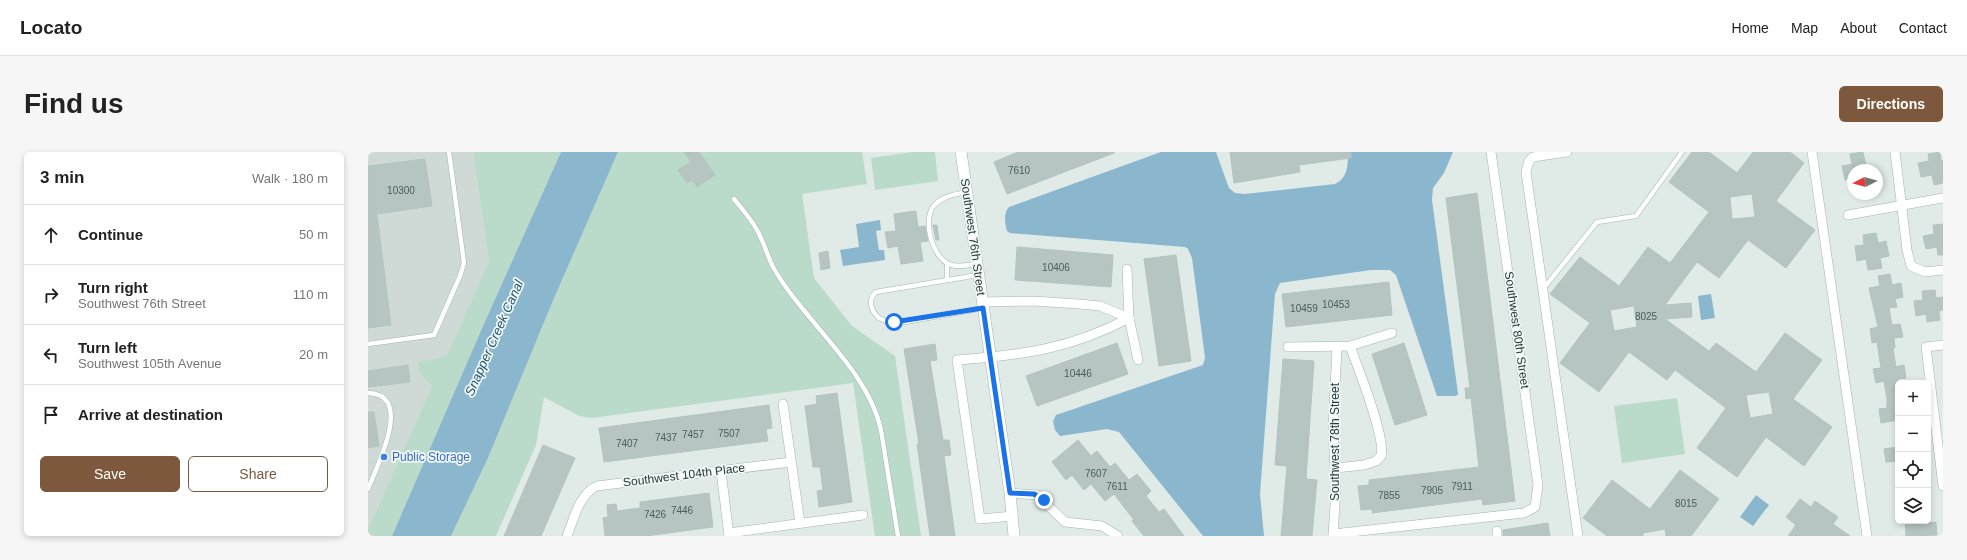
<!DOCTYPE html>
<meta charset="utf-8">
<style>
:root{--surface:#fff;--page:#f6f6f6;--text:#222;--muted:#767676;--line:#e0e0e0;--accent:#7d583c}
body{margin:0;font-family:Arial,sans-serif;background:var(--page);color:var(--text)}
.controls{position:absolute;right:12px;bottom:12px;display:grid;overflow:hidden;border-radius:6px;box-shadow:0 2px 6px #0003}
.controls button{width:36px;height:36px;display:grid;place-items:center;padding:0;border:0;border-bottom:1px solid var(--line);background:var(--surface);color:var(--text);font:20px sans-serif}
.compass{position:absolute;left:1479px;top:12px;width:36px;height:36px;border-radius:50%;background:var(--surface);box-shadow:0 2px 6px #0003;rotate:264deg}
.stop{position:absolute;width:12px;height:12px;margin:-9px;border:3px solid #1a73e8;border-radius:50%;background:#fff}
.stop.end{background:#1a73e8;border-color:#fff;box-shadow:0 1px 4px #0008}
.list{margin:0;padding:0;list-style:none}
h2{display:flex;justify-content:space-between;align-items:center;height:52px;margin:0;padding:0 16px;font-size:17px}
h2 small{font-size:13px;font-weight:400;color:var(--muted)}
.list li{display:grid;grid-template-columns:26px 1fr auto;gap:12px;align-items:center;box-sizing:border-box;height:60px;padding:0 16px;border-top:1px solid var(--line)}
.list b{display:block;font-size:15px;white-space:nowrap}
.list p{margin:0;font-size:13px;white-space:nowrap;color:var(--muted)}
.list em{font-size:13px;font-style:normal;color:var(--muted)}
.actions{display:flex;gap:8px;padding:12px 16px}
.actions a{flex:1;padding:9px 0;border:1px solid var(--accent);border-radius:6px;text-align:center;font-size:14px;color:var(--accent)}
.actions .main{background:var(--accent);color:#fff}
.icon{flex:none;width:22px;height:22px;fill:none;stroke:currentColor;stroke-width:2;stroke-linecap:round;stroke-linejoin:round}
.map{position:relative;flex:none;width:1575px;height:384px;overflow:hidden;border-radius:6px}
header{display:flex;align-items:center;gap:24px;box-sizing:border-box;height:56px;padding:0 20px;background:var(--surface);border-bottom:1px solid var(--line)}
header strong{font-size:19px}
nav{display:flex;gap:22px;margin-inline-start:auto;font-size:14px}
.intro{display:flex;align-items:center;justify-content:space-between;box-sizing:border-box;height:96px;padding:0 24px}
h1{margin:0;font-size:28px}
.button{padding:10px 18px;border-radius:6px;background:var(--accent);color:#fff;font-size:14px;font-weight:700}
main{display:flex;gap:24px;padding:0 24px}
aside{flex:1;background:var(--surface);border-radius:6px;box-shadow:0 2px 6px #0003}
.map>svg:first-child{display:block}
.built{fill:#cfdad7}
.green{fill:#badbc9}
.water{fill:#8ab7ce}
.building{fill:#b6c5c2;stroke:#b3c4c0;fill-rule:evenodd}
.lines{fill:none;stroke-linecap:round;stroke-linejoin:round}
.service-casing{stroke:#a3b3b0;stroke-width:5.5}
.minor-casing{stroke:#a3b3b0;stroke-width:10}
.tertiary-casing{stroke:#a3b3b0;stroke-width:12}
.service{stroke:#fff;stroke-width:4.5}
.minor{stroke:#fff;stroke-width:9}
.tertiary{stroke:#fff;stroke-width:11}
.route{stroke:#1a73e8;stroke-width:5}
.shop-dot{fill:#3f7fe0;stroke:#f1f7f5;stroke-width:1.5}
.labels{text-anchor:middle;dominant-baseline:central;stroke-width:3.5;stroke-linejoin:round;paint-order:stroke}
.number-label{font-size:10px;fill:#475e5a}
.street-label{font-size:12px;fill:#223b38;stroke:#f1f7f5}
.shop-label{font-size:12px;fill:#366cbe;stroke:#f1f7f5;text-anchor:start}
.water-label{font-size:13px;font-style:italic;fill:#1e5674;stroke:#f1f7f5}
</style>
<header>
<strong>Locato</strong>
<nav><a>Home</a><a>Map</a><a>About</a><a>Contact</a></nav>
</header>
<div class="intro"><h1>Find us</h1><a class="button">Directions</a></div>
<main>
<aside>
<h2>3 min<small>Walk · 180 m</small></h2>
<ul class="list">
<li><svg class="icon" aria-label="ahead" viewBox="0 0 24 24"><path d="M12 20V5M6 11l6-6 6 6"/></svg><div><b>Continue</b></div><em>50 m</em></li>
<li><svg class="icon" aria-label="right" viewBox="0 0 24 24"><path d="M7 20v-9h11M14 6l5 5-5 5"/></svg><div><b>Turn right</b><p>Southwest 76th Street</p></div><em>110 m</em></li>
<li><svg class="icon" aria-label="left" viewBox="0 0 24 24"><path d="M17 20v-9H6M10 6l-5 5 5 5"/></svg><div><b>Turn left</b><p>Southwest 105th Avenue</p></div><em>20 m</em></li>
<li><svg class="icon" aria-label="arrive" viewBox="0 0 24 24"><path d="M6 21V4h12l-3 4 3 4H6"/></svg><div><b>Arrive at destination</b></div></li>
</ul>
<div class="actions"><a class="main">Save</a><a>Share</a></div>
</aside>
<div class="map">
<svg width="1575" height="384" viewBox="0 0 1575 384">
<rect width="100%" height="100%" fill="#e0ebe8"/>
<polygon class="built" points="0,0 105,0 121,109 79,203 68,207 51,221 64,234 0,377"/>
<g class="green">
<polygon points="105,0 193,0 115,174 24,384 0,384 0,377 64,234 51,221 50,210 68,207 79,203 121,109"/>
<polygon points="250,0 494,0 499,32 434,42 446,126 484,174 527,204 553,384 507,384 485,231 223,266 211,264 176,245 168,293 128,384 83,384 120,306 184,151"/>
<polygon points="545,0 567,0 570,29 507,38 503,6"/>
<polygon points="1309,246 1317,302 1254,311 1246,254"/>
</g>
<g class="water">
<polygon points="193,0 250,0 184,151 120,306 83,384 24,384 115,174"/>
<path d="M 793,0 L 848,0 L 861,36 L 867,41 L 877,42 L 967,32 C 980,26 980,13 980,0 L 1085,0 L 1076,21 L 1065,36 L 1064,48 L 1090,242 L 1088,244 L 1069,244 L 1028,123 L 1022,118 L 1003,118 L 912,131 L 907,142 L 892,342 L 896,384 L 835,384 L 751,280 L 739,277 L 692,284 L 687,278 L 685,269 L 688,263 L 835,213 L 837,206 L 824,106 L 820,97 L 817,95 L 642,81 L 639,79 C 637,72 635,61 641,55 Z"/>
<polygon points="512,68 513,78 508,79 511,98 516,98 517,108 475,114 472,98 491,95 488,72"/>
<polygon points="1343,142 1347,166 1333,168 1330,144"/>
<polygon points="1388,343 1401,353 1385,374 1372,365"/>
</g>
<g class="building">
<polygon points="316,0 331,0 347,23 329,35 324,28 319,31 310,18 323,10"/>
<polygon points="650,0 746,0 746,1 639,42 626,10"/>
<polygon points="862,0 983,0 983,6 931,13 932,20 866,31"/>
<path d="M 1324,0 L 1341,0 L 1369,21 L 1385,0 L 1422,0 L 1436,11 L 1408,49 L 1447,78 L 1418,116 L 1380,88 L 1351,126 L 1329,110 L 1297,153 L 1323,151 L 1324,165 L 1297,167 L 1341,199 L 1348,191 L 1388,220 L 1417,181 L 1454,208 L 1425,247 L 1464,275 L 1436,314 L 1398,285 L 1369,325 L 1329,296 L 1358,256 L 1307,218 L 1299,228 L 1261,200 L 1231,240 L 1192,211 L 1222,171 L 1182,142 L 1212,105 L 1251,134 L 1280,95 L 1302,111 L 1341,60 L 1301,30 ZM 1384,42 L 1387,65 L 1364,67 L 1362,45 ZM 1266,154 L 1269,175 L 1246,179 L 1242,158 ZM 1401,240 L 1405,262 L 1382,266 L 1378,243 Z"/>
<polygon points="1495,0 1499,18 1486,18 1485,15 1485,26 1477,28 1474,14 1484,12 1482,2"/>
<polygon points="1572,0 1573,9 1575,8 1575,31 1566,33 1564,23 1553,25 1550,11 1561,9 1560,2"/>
<polygon points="57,7 64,54 9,62 23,173 0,176 0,14"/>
<polygon points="1109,41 1147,349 1115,353 1114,347 1004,361 1004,357 993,358 990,334 1001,333 1001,328 1111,315 1103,246 1098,247 1097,236 1102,236 1078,46"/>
<polygon points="548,59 550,75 557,74 560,89 552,90 555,109 533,112 530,94 520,96 517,80 528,79 526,62"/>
<polygon points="1575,72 1575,103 1570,103 1569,95 1558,97 1555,84 1566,82 1565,73"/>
<polygon points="565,73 569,73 571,88 568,88"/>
<polygon points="1508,81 1510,91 1518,89 1521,104 1512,106 1514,116 1500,118 1498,107 1489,109 1487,94 1496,93 1495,83"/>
<polygon points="649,95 745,103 743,135 647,128"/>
<polygon points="460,99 462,116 453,118 451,101"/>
<polygon points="808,103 823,209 791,214 776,107"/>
<polygon points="1522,122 1524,133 1533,131 1535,145 1527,147 1529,155 1521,156 1524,173 1532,172 1535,185 1526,186 1527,196 1525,196 1528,215 1536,213 1538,226 1530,227 1530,268 1513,271 1511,257 1519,256 1519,247 1516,229 1508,231 1505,217 1513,216 1509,190 1504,191 1502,177 1510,175 1501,136 1512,134 1510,124"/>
<polygon points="1021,130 1024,163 918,175 914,142"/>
<polygon points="1567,138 1568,146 1575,145 1575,158 1571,159 1572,168 1559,170 1558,162 1548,164 1546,149 1555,148 1554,139"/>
<polygon points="749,191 760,222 669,254 658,224"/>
<polygon points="1036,191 1059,263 1027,273 1004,202"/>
<polygon points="567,192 569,208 562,209 575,288 581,288 583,303 576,304 587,384 562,384 549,292 551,292 536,197"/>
<polygon points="915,207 946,209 938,327 949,328 944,384 913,384 919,314 907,313"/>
<polygon points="40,213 42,230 0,235 0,219"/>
<polygon points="469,241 484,350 451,355 449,339 455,338 452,315 445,315 437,254 449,252 448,244"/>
<polygon points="401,253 404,276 398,277 400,289 236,310 231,276"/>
<polygon points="0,260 6,260 11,294 0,296"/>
<polygon points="710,288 723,304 729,299 742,315 747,311 761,328 769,322 783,339 778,344 791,360 796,357 816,384 776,384 764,369 766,368 746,342 737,349 723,332 716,338 704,323 698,328 684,310"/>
<polygon points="175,293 207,306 173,384 136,384"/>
<polygon points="1530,295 1530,309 1518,310 1516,297"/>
<polygon points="1312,318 1351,347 1323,384 1298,384 1297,377 1275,381 1275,384 1239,384 1215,366 1244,328 1282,357"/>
<polygon points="341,341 345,375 278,384 237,384 235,366 240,365 239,353 248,352 249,359 272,356 272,350"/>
<polygon points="1432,347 1443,355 1447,349 1470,365 1465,372 1482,384 1420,384 1428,373 1418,365"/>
<polygon points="1537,369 1559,369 1559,371 1568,370 1569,383 1538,384"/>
<polygon points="1180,371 1182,384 1135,384 1135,378"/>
</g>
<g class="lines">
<g class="service-casing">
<g id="service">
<path d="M 598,40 C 586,43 573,44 565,55 C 555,69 564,105 581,112 C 589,116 600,113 608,112"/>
<path d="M 366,47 C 376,59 386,70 392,84 C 397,94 400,105 405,115 C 436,170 500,217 513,278 L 530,384"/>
<polyline points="579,111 579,128"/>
<path d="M 610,123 L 508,140 C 499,148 503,159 511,166 L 520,170 L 537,170 L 615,156"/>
<polyline points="1175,137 1229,70 1268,64 1314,0"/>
<polyline points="0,192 66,183 92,124 96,111 81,0"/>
<path d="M 0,241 C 47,242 8,316 0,337"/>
</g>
</g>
<g class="minor-casing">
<g id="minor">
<polyline points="1199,0 1165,5 1161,9 1158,20 1210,384"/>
<polyline points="1444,0 1499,384"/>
<polyline points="1527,0 1539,98 1543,114 1557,120 1575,118"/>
<polyline points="1480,63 1575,46"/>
<polyline points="759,117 761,166 770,208"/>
<polyline points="614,150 665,149 711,152 732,154 761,166"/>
<polyline points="1575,193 1558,195 1575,334"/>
<polyline points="920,195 982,194 1024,181"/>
<polyline points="415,252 432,371"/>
<path d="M 968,316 L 996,313 L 1008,309 L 1013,304 C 1018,285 990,216 982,194"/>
<polyline points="353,319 361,384"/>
<polyline points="642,341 669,343 697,370 734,374 750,384"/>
<path d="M 645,364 L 612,367 L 589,208 C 654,203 703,197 761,166"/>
<polyline points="1129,379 1129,384"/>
<polyline points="361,381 495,363"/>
<polyline points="965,382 1156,361 1167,355 1170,333 1123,0"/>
<path d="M 199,384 C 206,367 211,342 229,334 L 423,310"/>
<polyline points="965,384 968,336 965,278 969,195"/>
</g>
</g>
<g class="tertiary-casing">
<polyline id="tertiary" points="593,0 642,341 646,384"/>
</g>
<use href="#service" class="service"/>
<use href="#minor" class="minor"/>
<use href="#tertiary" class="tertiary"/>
</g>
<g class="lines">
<polyline class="route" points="526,170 615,156 642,341 666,342 676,348"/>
</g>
<circle class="shop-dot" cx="16" cy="305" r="4"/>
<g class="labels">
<g class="number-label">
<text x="651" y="18">7610</text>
<text x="33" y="38">10300</text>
<text x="688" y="115">10406</text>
<text x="968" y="152">10453</text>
<text x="936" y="156">10459</text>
<text x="1278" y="164">8025</text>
<text x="710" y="221">10446</text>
<text x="361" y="281">7507</text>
<text x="325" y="282">7457</text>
<text x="298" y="285">7437</text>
<text x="259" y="291">7407</text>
<text x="728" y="321">7607</text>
<text x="749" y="334">7611</text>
<text x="1094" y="334">7911</text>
<text x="1064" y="338">7905</text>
<text x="1021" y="343">7855</text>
<text x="1318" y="351">8015</text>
<text x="314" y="358">7446</text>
<text x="287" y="362">7426</text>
</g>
<g class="street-label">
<text transform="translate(605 85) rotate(82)">Southwest 76th Street</text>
<text transform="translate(1149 178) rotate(82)">Southwest 80th Street</text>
<text transform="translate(967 290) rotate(-90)">Southwest 78th Street</text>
<text transform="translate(316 323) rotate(-7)">Southwest 104th Place</text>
</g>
<g class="shop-label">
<text x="24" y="305">Public Storage</text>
</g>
<g class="water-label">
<text transform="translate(126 186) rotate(-66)">Snapper Creek Canal</text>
</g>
</g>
</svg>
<div class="controls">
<button>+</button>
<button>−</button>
<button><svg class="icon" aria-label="locate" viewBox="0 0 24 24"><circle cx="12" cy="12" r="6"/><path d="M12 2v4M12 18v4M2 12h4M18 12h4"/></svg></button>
<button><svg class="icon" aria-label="layers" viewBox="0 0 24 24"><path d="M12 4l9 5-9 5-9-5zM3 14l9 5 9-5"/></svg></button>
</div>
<svg class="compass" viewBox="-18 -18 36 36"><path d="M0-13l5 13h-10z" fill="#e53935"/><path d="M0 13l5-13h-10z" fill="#767676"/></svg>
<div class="stop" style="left:526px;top:170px"></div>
<div class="stop end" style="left:676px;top:348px"></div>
</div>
</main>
